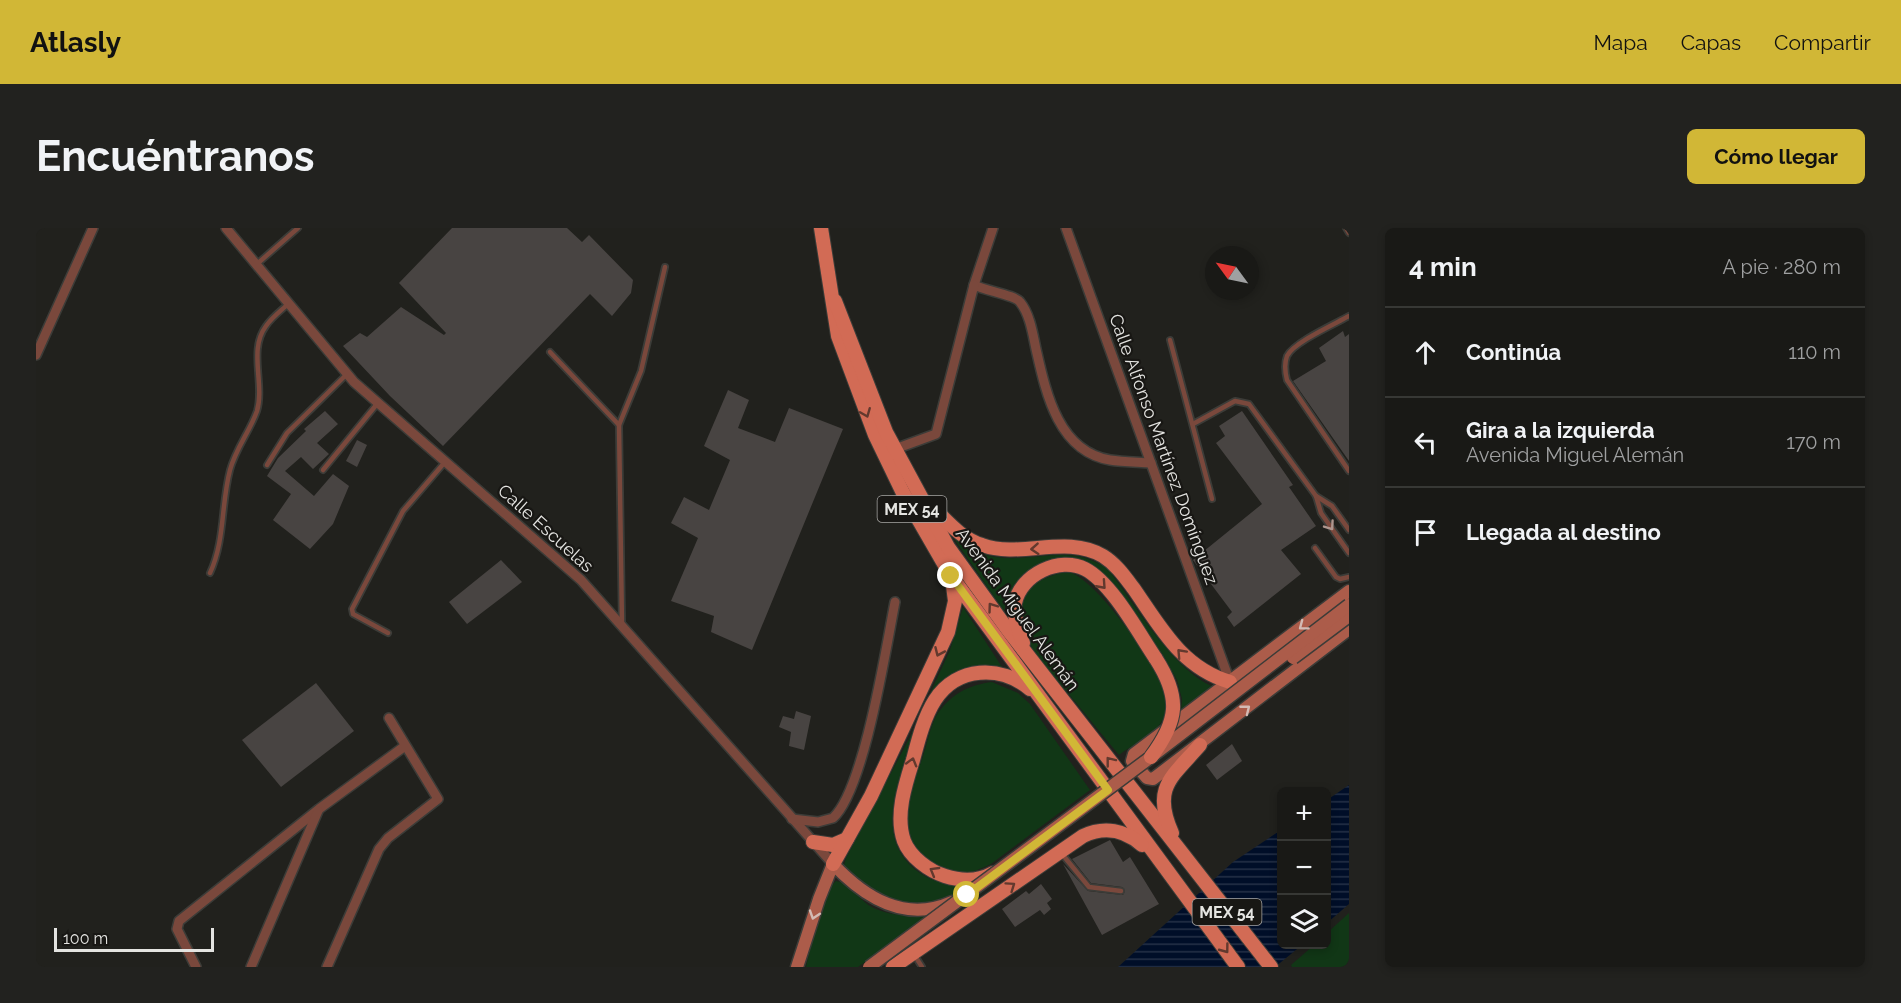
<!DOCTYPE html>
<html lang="es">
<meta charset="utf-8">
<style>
:root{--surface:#191916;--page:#22221f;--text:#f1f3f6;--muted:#9fa0a1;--line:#373835;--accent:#d1b736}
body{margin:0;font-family:Raleway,sans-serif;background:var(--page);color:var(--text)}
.controls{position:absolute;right:18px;bottom:18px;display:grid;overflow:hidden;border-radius:9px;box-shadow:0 3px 9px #0003}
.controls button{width:54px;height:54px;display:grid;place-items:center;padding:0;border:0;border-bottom:2px solid var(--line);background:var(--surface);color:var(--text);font:30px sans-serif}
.compass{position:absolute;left:1169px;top:18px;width:54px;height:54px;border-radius:50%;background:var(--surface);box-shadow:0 3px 9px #0003;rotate:303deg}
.scale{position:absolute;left:18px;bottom:15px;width:160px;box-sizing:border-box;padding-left:6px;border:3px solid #e4e4e1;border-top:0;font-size:16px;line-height:21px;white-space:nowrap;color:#e4e4e1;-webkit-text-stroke:4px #181714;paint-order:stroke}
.stop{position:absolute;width:18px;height:18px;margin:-14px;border:4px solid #d1b736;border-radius:50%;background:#fff}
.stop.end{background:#d1b736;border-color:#fff;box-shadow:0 2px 6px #0008}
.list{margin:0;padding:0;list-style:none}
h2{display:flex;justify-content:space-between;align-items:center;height:78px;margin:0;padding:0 24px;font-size:26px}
h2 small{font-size:20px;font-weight:400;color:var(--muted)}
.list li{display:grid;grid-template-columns:39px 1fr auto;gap:18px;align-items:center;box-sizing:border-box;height:90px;padding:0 24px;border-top:2px solid var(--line)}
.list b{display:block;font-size:22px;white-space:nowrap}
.list p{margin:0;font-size:20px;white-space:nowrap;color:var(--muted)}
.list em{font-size:20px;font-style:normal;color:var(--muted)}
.icon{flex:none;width:33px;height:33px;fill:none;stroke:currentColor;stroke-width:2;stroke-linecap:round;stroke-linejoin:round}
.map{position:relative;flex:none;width:1313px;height:739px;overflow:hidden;border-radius:9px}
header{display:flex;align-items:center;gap:36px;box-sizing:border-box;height:84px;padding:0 30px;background:var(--accent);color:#111}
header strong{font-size:28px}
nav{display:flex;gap:33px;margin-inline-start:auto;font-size:21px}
.intro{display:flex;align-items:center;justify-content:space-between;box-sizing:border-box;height:144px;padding:0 36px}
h1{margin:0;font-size:42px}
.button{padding:15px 27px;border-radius:9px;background:var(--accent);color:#111;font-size:21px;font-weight:700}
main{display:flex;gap:36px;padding:0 36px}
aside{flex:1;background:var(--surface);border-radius:9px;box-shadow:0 3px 9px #0003}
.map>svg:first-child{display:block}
.grass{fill:#113716}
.water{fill:url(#water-rules)}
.building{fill:#484442}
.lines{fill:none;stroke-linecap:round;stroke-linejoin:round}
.service-casing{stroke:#3c3c38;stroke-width:8}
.minor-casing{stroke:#3c3c38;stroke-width:12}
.secondary-casing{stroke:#3c3c38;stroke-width:15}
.primary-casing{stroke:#3c3c38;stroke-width:16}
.service{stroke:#7a483c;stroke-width:4.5}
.minor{stroke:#7a483c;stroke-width:9}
.secondary{stroke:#ac5c4a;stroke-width:12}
.primary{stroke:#d26b55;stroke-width:14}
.secondary-bridge-casing{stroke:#3c3c38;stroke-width:15;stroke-linecap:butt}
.primary-bridge-casing{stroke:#3c3c38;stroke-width:16;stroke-linecap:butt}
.secondary-bridge{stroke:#ac5c4a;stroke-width:12}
.primary-bridge{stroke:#d26b55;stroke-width:14}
.oneway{stroke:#62392e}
.oneway2{stroke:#af968e}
.oneway3{stroke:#d3bbb4}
.route{stroke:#d1b736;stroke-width:8}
.labels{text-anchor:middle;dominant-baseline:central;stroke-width:4.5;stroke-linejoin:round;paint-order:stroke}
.shield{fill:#181714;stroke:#a7a6a4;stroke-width:1.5}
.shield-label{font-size:16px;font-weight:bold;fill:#e4e4e1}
.street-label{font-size:18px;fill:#e4e4e1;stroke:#181714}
</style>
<header>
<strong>Atlasly</strong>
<nav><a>Mapa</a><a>Capas</a><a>Compartir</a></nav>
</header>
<div class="intro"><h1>Encuéntranos</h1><a class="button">Cómo llegar</a></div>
<main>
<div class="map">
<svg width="1313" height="739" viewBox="0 0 1313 739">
<defs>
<pattern id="water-rules" width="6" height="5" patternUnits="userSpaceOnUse" patternTransform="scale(1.5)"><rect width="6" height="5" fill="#000e28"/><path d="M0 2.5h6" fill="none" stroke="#253147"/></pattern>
</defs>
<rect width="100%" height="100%" fill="#21211d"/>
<g class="grass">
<path d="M 918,311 C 932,320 944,327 960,329 C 1003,335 1031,314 1072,341 C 1099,376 1139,446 1181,460 L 1145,485 L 1146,471 L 1141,452 L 1127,427 L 1078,361 L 1018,332 C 990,339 977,356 968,383 Z"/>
<path d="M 1033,344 C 1061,352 1118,434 1128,461 C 1131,470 1131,479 1128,488 C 1124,504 1096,517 1083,527 L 998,424 C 992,411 986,398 985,383 C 983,359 1014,345 1033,344 Z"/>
<path d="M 927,379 L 966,439 L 950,440 L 913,453 C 889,499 827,588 873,636 C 892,655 915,658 941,657 C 890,682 846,691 808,637 L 810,630 L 873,511 L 914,422 Z"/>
<path d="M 956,454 L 982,465 L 994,476 L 1054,562 L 955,636 C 945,641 935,645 924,645 C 896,643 867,620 869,589 C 870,569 881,547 887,528 C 892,514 895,492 905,481 C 919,464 934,457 956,454 Z"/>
<path d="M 800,653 C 812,654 824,672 834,678 C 854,689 875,688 896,687 L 822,739 L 770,739 C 775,719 785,665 800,653 Z"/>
<polygon points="1313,685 1313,739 1256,739 1255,737 1278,717 1290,716 1291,705"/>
</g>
<g class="water">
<polygon points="1313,557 1313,676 1291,695 1291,572"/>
<polygon points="1245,602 1246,716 1266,717 1239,739 1082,739 1197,634"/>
</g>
<g class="building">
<polygon points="416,0 531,0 546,14 553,7 597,52 595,65 576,88 554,66 407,218 354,168 307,118 324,105 331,109 365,79 408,107 410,105 363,55"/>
<polygon points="1307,103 1309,109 1313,106 1313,233 1257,153 1290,133 1283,120"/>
<polygon points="692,162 713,172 702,200 739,214 753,180 807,201 716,422 675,404 678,388 635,373 662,310 635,295 648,269 673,282 694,232 668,218"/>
<polygon points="289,183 302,196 281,215 293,226 277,241 265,229 249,243 278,268 297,246 313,258 297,296 274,321 237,292 255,266 231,248 242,230 270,203 268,201"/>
<polygon points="1206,183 1257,257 1253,259 1280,298 1245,322 1265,346 1198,399 1191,389 1196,384 1157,332 1226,276 1180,215 1189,208 1183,198"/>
<polygon points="321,212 331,217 321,239 310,233"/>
<polygon points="465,332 486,354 431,396 413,374"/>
<polygon points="280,455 318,503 245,559 206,512"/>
<polygon points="760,483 775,488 768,522 753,518 755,504 743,499 747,488 758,491"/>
<polygon points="1196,516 1206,533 1181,552 1170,537"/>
<polygon points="1074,612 1087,634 1094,629 1123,676 1066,707 1027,636 1052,663 1087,667 1089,663 1086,659 1055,655 1036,631"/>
<polygon points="1005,656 1016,671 1011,675 1015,681 1008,687 1004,682 979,699 966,681 990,663 993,666"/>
</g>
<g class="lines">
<g class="service-casing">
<g id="service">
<polyline points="1310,0 1313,5"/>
<polyline points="221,36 262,0"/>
<path d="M 1313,88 C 1299,96 1258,114 1251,128 C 1248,136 1249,144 1251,152 L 1313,243"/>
<polyline points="1134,112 1176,271"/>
<polyline points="514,124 583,197"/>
<polyline points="1157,196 1199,173 1213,176 1280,268 1285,285 1313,325"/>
<polyline points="231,237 251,205 311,146"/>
<polyline points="287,242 341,176"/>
<polyline points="1280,268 1296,278 1313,302"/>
<polyline points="1279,320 1300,349 1304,351 1313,349"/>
<path d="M 174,345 C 189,313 185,276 194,242 C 200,220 214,203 221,183 C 229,156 212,122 230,98 C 236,89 246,82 253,75"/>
<polyline points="586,397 583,197 605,143 629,39"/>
<polyline points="352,405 317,386 316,381 367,283 409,234"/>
<polyline points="1026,626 1053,659 1085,663"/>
<polyline points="879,728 886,739"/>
</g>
</g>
<g class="minor-casing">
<g id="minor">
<polyline points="190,0 318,154 545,352 797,636"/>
<path d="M 957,0 L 938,57 C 950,63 979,67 984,74 C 994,86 997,107 1000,121 C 1010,165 1022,223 1074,232 C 1087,234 1101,234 1115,235"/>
<polyline points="1030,0 1194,454"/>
<polyline points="0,127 57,0"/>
<polyline points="859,221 900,206 938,57"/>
<path d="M 756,591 L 782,594 L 797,590 C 828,562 850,420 859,374"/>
<polyline points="160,739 141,701 143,693 283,581 369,518"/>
<polyline points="215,739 282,583"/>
<polyline points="291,739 343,621 352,610 402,571 353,490"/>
</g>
</g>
<g class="secondary-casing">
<g id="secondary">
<polyline points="1313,363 1098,526 1096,533 1111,550 1117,551 1313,401"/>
<path d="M 761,739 L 783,671 L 797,636 C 829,670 869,695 916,674"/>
</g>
</g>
<g class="primary-casing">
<g id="primary">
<polyline points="785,0 802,108 839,207 866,263 915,348 1202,739"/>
<polyline points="799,73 850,204 912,319 972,402 1235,739"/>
<path d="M 892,275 C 909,290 923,310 946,317 C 985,331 1030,306 1067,328 C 1080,336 1089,349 1098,361 C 1125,400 1146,440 1194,454"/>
<path d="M 987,415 C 983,403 977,388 979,375 C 985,346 1024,328 1049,341 C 1076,355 1103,406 1120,431"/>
<path d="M 1136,605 C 1116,560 1135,550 1164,517"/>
<polyline points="777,614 797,617 811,611"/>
<polyline points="797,636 835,568 912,404 919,373 916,350"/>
<path d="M 957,645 C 943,653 925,653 909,648 C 893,643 874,629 868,613 C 859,588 869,557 877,532 C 882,513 888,489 899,472 C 921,438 965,437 994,461"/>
<path d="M 857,739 L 1047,608 C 1068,598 1089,602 1106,617"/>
</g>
</g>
<use href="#service" class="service"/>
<use href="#minor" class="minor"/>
<use href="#secondary" class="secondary"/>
<use href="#primary" class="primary"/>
<g class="secondary-bridge-casing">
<g id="secondary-bridge">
<polyline points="1257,430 1313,388"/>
<polyline points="833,739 1115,529 1313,377"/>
</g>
</g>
<g class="primary-bridge-casing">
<path id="primary-bridge" d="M 1115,529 C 1142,493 1145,470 1120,431"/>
</g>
<use href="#secondary-bridge" class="secondary-bridge"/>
<use href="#primary-bridge" class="primary-bridge"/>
</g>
<defs><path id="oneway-chevron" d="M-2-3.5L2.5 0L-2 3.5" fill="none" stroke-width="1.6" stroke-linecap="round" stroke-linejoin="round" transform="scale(1.5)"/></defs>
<g class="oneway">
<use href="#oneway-chevron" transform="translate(830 185) rotate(68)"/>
<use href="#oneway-chevron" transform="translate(999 321) rotate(176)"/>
<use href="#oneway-chevron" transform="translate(1066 357) rotate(48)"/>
<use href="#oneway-chevron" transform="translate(956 379) rotate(-126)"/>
<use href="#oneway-chevron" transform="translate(903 424) rotate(114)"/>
<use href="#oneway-chevron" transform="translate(1145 425) rotate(-133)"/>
<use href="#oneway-chevron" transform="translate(1074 533) rotate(-128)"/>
<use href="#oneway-chevron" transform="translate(876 534) rotate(-74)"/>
<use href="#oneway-chevron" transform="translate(898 643) rotate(-150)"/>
<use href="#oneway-chevron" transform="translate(975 658) rotate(-35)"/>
<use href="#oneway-chevron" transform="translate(1189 721) rotate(53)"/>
</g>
<use class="oneway2" href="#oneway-chevron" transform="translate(1294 298) rotate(55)"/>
<g class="oneway3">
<use href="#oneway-chevron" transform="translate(1267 398) rotate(143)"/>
<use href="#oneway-chevron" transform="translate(1210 481) rotate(-38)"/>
<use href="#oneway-chevron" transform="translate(778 687) rotate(108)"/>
</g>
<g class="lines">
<polyline class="route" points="915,348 1072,562 931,667"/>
</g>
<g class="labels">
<g class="shield">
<rect x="841.5" y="268" width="69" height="26" rx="4.5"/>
<rect x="1156.5" y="671" width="69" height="26" rx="4.5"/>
</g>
<g class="shield-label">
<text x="876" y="281">MEX 54</text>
<text x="1191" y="684">MEX 54</text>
</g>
<g class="street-label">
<text transform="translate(1128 221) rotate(70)">Calle Alfonso Martínez Domínguez</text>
<text transform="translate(510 300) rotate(42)">Calle Escuelas</text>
<text transform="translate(982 381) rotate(54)">Avenida Miguel Alemán</text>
</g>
</g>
</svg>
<div class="controls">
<button>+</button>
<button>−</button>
<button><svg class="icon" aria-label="layers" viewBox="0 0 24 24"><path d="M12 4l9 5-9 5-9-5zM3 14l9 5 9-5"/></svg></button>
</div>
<svg class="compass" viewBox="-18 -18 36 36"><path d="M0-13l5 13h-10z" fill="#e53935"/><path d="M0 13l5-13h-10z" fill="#9fa0a1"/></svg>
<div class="scale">100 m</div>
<div class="stop" style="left:931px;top:667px"></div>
<div class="stop end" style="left:915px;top:348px"></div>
</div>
<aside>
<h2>4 min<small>A pie · 280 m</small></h2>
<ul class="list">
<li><svg class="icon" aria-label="ahead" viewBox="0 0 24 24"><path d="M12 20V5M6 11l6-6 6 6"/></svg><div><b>Continúa</b></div><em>110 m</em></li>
<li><svg class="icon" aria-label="left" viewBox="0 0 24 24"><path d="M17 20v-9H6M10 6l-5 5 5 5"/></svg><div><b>Gira a la izquierda</b><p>Avenida Miguel Alemán</p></div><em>170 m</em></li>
<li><svg class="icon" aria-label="arrive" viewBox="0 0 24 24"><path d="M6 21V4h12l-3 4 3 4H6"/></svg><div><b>Llegada al destino</b></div></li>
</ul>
</aside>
</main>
